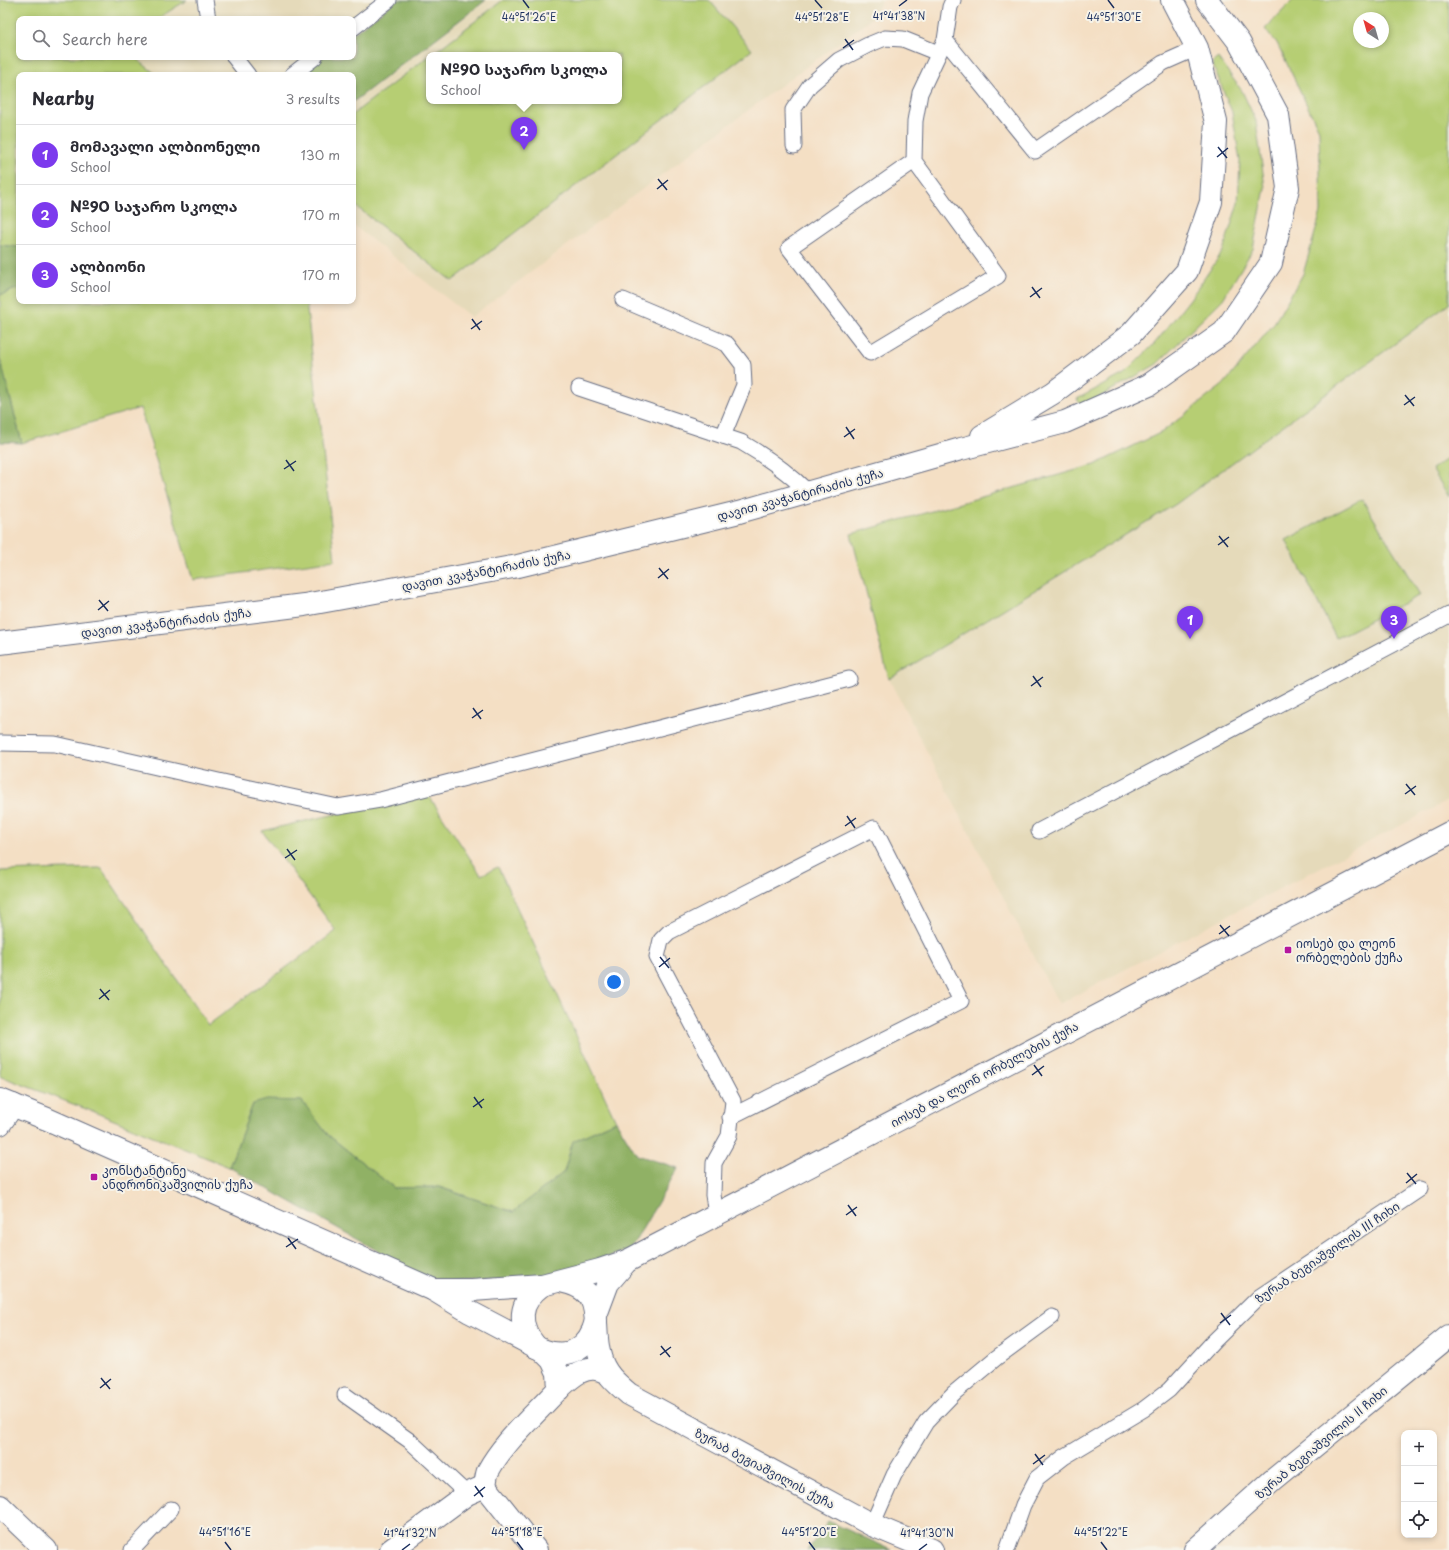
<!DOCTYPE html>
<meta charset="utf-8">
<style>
:root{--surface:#fff;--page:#f2f2f3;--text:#2b2b33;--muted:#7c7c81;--line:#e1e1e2;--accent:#7c3aed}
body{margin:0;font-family:"Playpen Sans","Noto Sans Georgian",sans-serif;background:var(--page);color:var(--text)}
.controls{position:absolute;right:12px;bottom:12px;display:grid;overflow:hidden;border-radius:8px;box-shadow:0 2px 6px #0003}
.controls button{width:36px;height:36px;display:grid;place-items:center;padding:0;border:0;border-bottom:1px solid var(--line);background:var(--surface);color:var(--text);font:20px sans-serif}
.compass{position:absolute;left:1353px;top:12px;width:36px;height:36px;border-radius:50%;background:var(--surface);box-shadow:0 2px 6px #0003;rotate:323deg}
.you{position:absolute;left:614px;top:982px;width:14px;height:14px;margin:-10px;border:3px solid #fff;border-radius:50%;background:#1a73e8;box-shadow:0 0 0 6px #1a73e833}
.badge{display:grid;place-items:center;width:26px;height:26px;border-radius:50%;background:var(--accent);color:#fff;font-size:13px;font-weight:700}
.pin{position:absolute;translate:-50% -33px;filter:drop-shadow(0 1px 2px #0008)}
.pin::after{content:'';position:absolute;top:21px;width:14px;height:12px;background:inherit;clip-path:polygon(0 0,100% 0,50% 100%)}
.popup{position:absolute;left:426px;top:52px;width:196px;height:52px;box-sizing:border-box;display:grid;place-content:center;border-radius:8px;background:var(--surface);filter:drop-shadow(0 1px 3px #0005);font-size:13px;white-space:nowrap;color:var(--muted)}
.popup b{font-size:15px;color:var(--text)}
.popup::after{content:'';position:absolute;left:50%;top:100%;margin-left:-8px;border:8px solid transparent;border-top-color:var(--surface)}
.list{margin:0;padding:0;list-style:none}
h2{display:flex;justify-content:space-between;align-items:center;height:52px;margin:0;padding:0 16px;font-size:17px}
h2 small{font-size:13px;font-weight:400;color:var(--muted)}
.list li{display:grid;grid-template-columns:26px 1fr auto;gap:12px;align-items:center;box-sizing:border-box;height:60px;padding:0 16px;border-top:1px solid var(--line)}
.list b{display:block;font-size:15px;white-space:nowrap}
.list p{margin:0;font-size:13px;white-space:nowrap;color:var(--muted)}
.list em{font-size:13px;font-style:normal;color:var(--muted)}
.icon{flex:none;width:22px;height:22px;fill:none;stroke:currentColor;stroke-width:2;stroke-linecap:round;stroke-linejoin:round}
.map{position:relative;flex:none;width:1449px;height:1550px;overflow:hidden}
.search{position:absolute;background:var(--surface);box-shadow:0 2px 6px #0003;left:16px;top:16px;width:340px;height:44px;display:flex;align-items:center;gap:10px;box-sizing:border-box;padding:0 14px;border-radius:8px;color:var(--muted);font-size:15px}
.panel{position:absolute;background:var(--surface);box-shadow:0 2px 6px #0003;left:16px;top:72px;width:340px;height:232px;border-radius:8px}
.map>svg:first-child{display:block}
.built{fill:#e5daba;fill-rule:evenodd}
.green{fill:#b6ce73;stroke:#687e68;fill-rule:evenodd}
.forest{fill:#90b165;stroke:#567062}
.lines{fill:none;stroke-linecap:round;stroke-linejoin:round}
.service-casing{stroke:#676d82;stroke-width:17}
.minor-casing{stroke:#676d82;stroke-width:24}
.tertiary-casing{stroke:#676d82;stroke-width:24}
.service{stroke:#fff;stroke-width:15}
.minor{stroke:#fff;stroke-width:22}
.tertiary{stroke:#fff;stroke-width:22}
.ticks{fill:none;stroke:#1b2f5e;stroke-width:1.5}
.poi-dot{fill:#b5179e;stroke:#f7f3e8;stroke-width:1.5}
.labels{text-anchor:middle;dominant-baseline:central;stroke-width:4;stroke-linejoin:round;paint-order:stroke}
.street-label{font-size:12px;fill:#1b2f5e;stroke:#f7f3e8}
.poi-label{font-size:12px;fill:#1b2f5e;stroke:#f7f3e8;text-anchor:start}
.ticks-label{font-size:10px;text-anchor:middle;fill:#1b2f5e;stroke:#f7f3e8;stroke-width:4;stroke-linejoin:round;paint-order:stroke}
</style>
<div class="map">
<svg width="1449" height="1550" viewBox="0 0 1449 1550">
<rect width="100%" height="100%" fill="#f7f3e8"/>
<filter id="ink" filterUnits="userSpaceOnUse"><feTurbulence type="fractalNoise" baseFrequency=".025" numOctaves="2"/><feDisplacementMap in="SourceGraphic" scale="8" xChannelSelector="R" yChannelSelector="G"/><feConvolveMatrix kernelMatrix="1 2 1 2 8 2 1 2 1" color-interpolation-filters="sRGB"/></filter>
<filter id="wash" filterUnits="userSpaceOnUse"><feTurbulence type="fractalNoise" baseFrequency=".012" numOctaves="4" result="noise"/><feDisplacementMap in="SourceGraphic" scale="16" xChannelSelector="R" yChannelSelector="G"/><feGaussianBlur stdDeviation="0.9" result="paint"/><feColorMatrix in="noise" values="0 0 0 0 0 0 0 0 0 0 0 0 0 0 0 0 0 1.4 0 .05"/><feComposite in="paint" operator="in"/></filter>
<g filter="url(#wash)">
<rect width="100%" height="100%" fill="#f4dfc4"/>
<g class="built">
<path d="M 187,0 L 882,0 L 873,17 L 471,317 L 353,225 L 353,75 L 157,75 L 134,57 L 353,57 L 353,19 L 157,19 ZM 429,55 L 619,55 L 619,101 L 429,101 Z"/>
<polygon points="1449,304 1449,800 1059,1004 889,679 1176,504"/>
</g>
<g class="green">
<polygon points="0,0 187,0 157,19 19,19 19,57 134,57 157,75 19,75 19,247 0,245"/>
<polygon points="503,0 709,0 752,50 452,281 353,204 353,114 429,56 429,101 619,101 619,55 431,55"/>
<path d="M 1293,0 L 1449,0 L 1449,304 L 1176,504 L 889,679 L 851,534 L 1094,465 L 1162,432 L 1223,385 L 1273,325 L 1303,274 L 1321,212 L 1319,130 L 1277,43 L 1265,29 ZM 1359,18 L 1383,18 L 1383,42 L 1359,42 Z"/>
<polygon points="1218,58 1242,91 1256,121 1265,188 1253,249 1223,299 1157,364 1082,407 1077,399 1124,374 1155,343 1190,299 1223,251 1238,203 1240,161 1232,112 1212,63"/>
<polygon points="19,288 19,301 306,301 335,560 193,580 140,408 22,443 0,359 0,295"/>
<polygon points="1449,458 1449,497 1432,469"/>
<polygon points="1362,499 1420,595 1336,638 1286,540"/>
<polygon points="427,793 481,875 498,867 616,1121 573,1141 564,1172 514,1212 439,1187 394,1188 328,1135 301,1101 253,1104 229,1167 99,1114 0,1076 0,871 101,868 208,1025 336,931 262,831"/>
</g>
<g class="forest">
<polygon points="397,0 486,0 353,102 353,75 300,75 323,57 353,57 353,34"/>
<polygon points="0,245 19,247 19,288 0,295"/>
<polygon points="0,359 22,443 0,442"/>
<polygon points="267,1100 302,1101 328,1135 394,1188 439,1187 513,1212 564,1172 573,1141 616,1121 637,1155 678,1168 630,1250 538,1279 435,1283 229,1167 253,1104"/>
<polygon points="828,1521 892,1550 808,1550"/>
</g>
</g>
<g filter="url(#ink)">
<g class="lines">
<g class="service-casing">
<g id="service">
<polyline points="205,0 208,19"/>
<polyline points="353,28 389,0"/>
<polyline points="945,40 1035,151 1163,63 1197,48"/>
<polyline points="234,57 248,75"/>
<polyline points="292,75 315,57"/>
<polyline points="794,146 793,110 810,85 839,60 868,45 885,38 903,39 938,53"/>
<polyline points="914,161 789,248 870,353 998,276 914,161 915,121 920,93 945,40 950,7 953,0"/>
<polyline points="623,300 727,344 743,365 744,385 723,436"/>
<path d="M 579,388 L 741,442 C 765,456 788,472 808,492"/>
<polyline points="0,743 55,744 245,787 338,807 380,800 849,679"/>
<polyline points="1039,831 1449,615"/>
<polyline points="716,1214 713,1195 714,1163 729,1136 733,1101 657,957 661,940 669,932 874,828 961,1001 730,1117"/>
<polyline points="345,1395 410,1441 467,1494"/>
<polyline points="872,1525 894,1475 926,1422 954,1393 996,1358 1052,1317"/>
<polyline points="132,1550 171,1509"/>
<polyline points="1007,1550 1023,1505 1037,1478 1064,1457 1144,1409 1169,1390 1214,1341 1259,1297 1420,1189"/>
</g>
</g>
<g class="minor-casing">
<g id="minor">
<polyline points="0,1124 13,1105"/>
<polyline points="0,1506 46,1550"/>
<polyline points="391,1550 467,1494 485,1486"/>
<polyline points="1195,1550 1273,1480 1449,1336"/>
</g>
</g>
<g class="tertiary-casing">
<g id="tertiary">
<polyline points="982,436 1053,393 1131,334 1187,271 1211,202 1216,122 1197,48 1172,0"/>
<polyline points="0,643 304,605 518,566 739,512 961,449 1065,422 1149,385 1224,332 1271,263 1288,188 1278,115 1239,42 1207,0"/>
<polyline points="0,1100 47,1119 434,1290 470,1312 542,1350 552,1360 558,1373 559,1389"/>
<path d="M 560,1281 C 609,1290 590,1322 600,1356 C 604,1373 616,1383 629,1394 L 872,1525 L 932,1550"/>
<polyline points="434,1290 472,1290 542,1285 600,1270 627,1261 1449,833"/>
<polyline points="596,1315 608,1283 627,1261"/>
<path d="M 536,1347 C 517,1324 518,1303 542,1285"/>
<path d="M 542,1350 C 569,1360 589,1348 596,1321"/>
<path d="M 536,1550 L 485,1486 C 486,1481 486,1476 488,1471 C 501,1447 522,1427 541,1407 C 553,1395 565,1380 580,1372 C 590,1367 598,1368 607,1373"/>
</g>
</g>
<use href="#service" class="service"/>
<use href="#minor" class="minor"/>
<use href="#tertiary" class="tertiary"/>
</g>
</g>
<path class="ticks" d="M 523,0 L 529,8M 815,0 L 822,8M 1108,0 L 1114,8M 899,6 L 907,0M 845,39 L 853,50M 843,48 L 854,40M 1218,147 L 1227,158M 1217,157 L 1228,148M 658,179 L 667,190M 657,189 L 668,180M 1032,287 L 1040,298M 1030,297 L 1042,288M 472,319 L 480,330M 471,329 L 482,321M 1405,395 L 1414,406M 1404,405 L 1415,397M 846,427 L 854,439M 844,437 L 855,429M 286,460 L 294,471M 284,469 L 296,461M 1219,536 L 1228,547M 1218,545 L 1229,537M 659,568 L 668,579M 658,578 L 669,569M 99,600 L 108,611M 98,610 L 109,601M 1033,676 L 1041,687M 1031,686 L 1043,677M 473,708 L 481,719M 472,718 L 483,710M 1406,784 L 1415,795M 1405,794 L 1416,786M 847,816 L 855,828M 845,826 L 856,818M 287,849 L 295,860M 285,858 L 297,850M 1220,925 L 1229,936M 1219,934 L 1230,926M 660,957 L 669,968M 659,967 L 670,958M 100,989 L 109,1000M 99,999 L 110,990M 1034,1065 L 1042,1076M 1032,1075 L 1044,1066M 474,1097 L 482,1108M 473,1107 L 484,1099M 1407,1173 L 1416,1184M 1406,1183 L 1417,1174M 848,1205 L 856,1216M 846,1215 L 857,1207M 288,1238 L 296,1249M 286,1247 L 298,1239M 1221,1313 L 1230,1325M 1220,1323 L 1231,1315M 661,1346 L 670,1357M 660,1355 L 671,1347M 101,1378 L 110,1389M 100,1388 L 111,1379M 1035,1454 L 1043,1465M 1033,1464 L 1045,1455M 475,1486 L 483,1497M 474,1496 L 485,1487M 225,1542 L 231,1550M 517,1542 L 523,1550M 809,1542 L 815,1550M 1101,1542 L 1107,1550M 402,1550 L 410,1544M 919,1550 L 927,1544"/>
<g class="poi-dot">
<rect x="1284" y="946" width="8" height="8" rx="2"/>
<rect x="90" y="1173" width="8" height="8" rx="2"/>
</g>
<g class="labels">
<g class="street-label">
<text transform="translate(800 494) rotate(-15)">დავით კვაჭანტირაძის ქუჩა</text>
<text transform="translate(486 570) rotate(-11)">დავით კვაჭანტირაძის ქუჩა</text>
<text transform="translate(166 622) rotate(-7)">დავით კვაჭანტირაძის ქუჩა</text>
<text transform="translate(984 1074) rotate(-28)">იოსებ და ლეონ ორბელების ქუჩა</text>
<text transform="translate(1327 1252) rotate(-34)">ზურაბ ბეგიაშვილის III ჩიხი</text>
<text transform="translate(1321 1442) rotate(-40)">ზურაბ ბეგიაშვილის II ჩიხი</text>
<text transform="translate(765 1468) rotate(28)">ზურაბ ბეგიაშვილის ქუჩა</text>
</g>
<g class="poi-label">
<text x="1296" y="943">იოსებ და ლეონ<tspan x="1296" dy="14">ორბელების ქუჩა</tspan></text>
<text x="102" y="1170">კონსტანტინე<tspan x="102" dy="14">ანდრონიკაშვილის ქუჩა</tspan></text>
</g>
</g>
<g class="ticks-label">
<text x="899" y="20">41°41'38"N</text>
<text x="529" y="21">44°51'26"E</text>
<text x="822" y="21">44°51'28"E</text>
<text x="1114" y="21">44°51'30"E</text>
<text x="225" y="1536">44°51'16"E</text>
<text x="517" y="1536">44°51'18"E</text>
<text x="809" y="1536">44°51'20"E</text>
<text x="1101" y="1536">44°51'22"E</text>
<text x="410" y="1537">41°41'32"N</text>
<text x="927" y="1537">41°41'30"N</text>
</g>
</svg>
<div class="controls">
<button>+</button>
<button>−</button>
<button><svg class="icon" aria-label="locate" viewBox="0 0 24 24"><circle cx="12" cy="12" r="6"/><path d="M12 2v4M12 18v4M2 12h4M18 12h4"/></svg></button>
</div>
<svg class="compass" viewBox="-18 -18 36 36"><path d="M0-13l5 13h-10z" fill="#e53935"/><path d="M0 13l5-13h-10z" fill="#7c7c81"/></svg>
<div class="you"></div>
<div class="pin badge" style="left:1190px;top:639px">1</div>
<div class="pin badge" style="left:524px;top:150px">2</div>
<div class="popup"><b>№90 საჯარო სკოლა</b>School</div>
<div class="pin badge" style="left:1394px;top:639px">3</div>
<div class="search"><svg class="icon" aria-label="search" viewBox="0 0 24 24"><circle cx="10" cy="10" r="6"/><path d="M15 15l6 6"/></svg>Search here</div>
<section class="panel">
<h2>Nearby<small>3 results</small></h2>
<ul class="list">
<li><span class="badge">1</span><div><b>მომავალი ალბიონელი</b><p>School</p></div><em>130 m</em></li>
<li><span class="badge">2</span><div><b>№90 საჯარო სკოლა</b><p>School</p></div><em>170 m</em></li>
<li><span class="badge">3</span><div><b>ალბიონი</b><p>School</p></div><em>170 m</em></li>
</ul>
</section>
</div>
